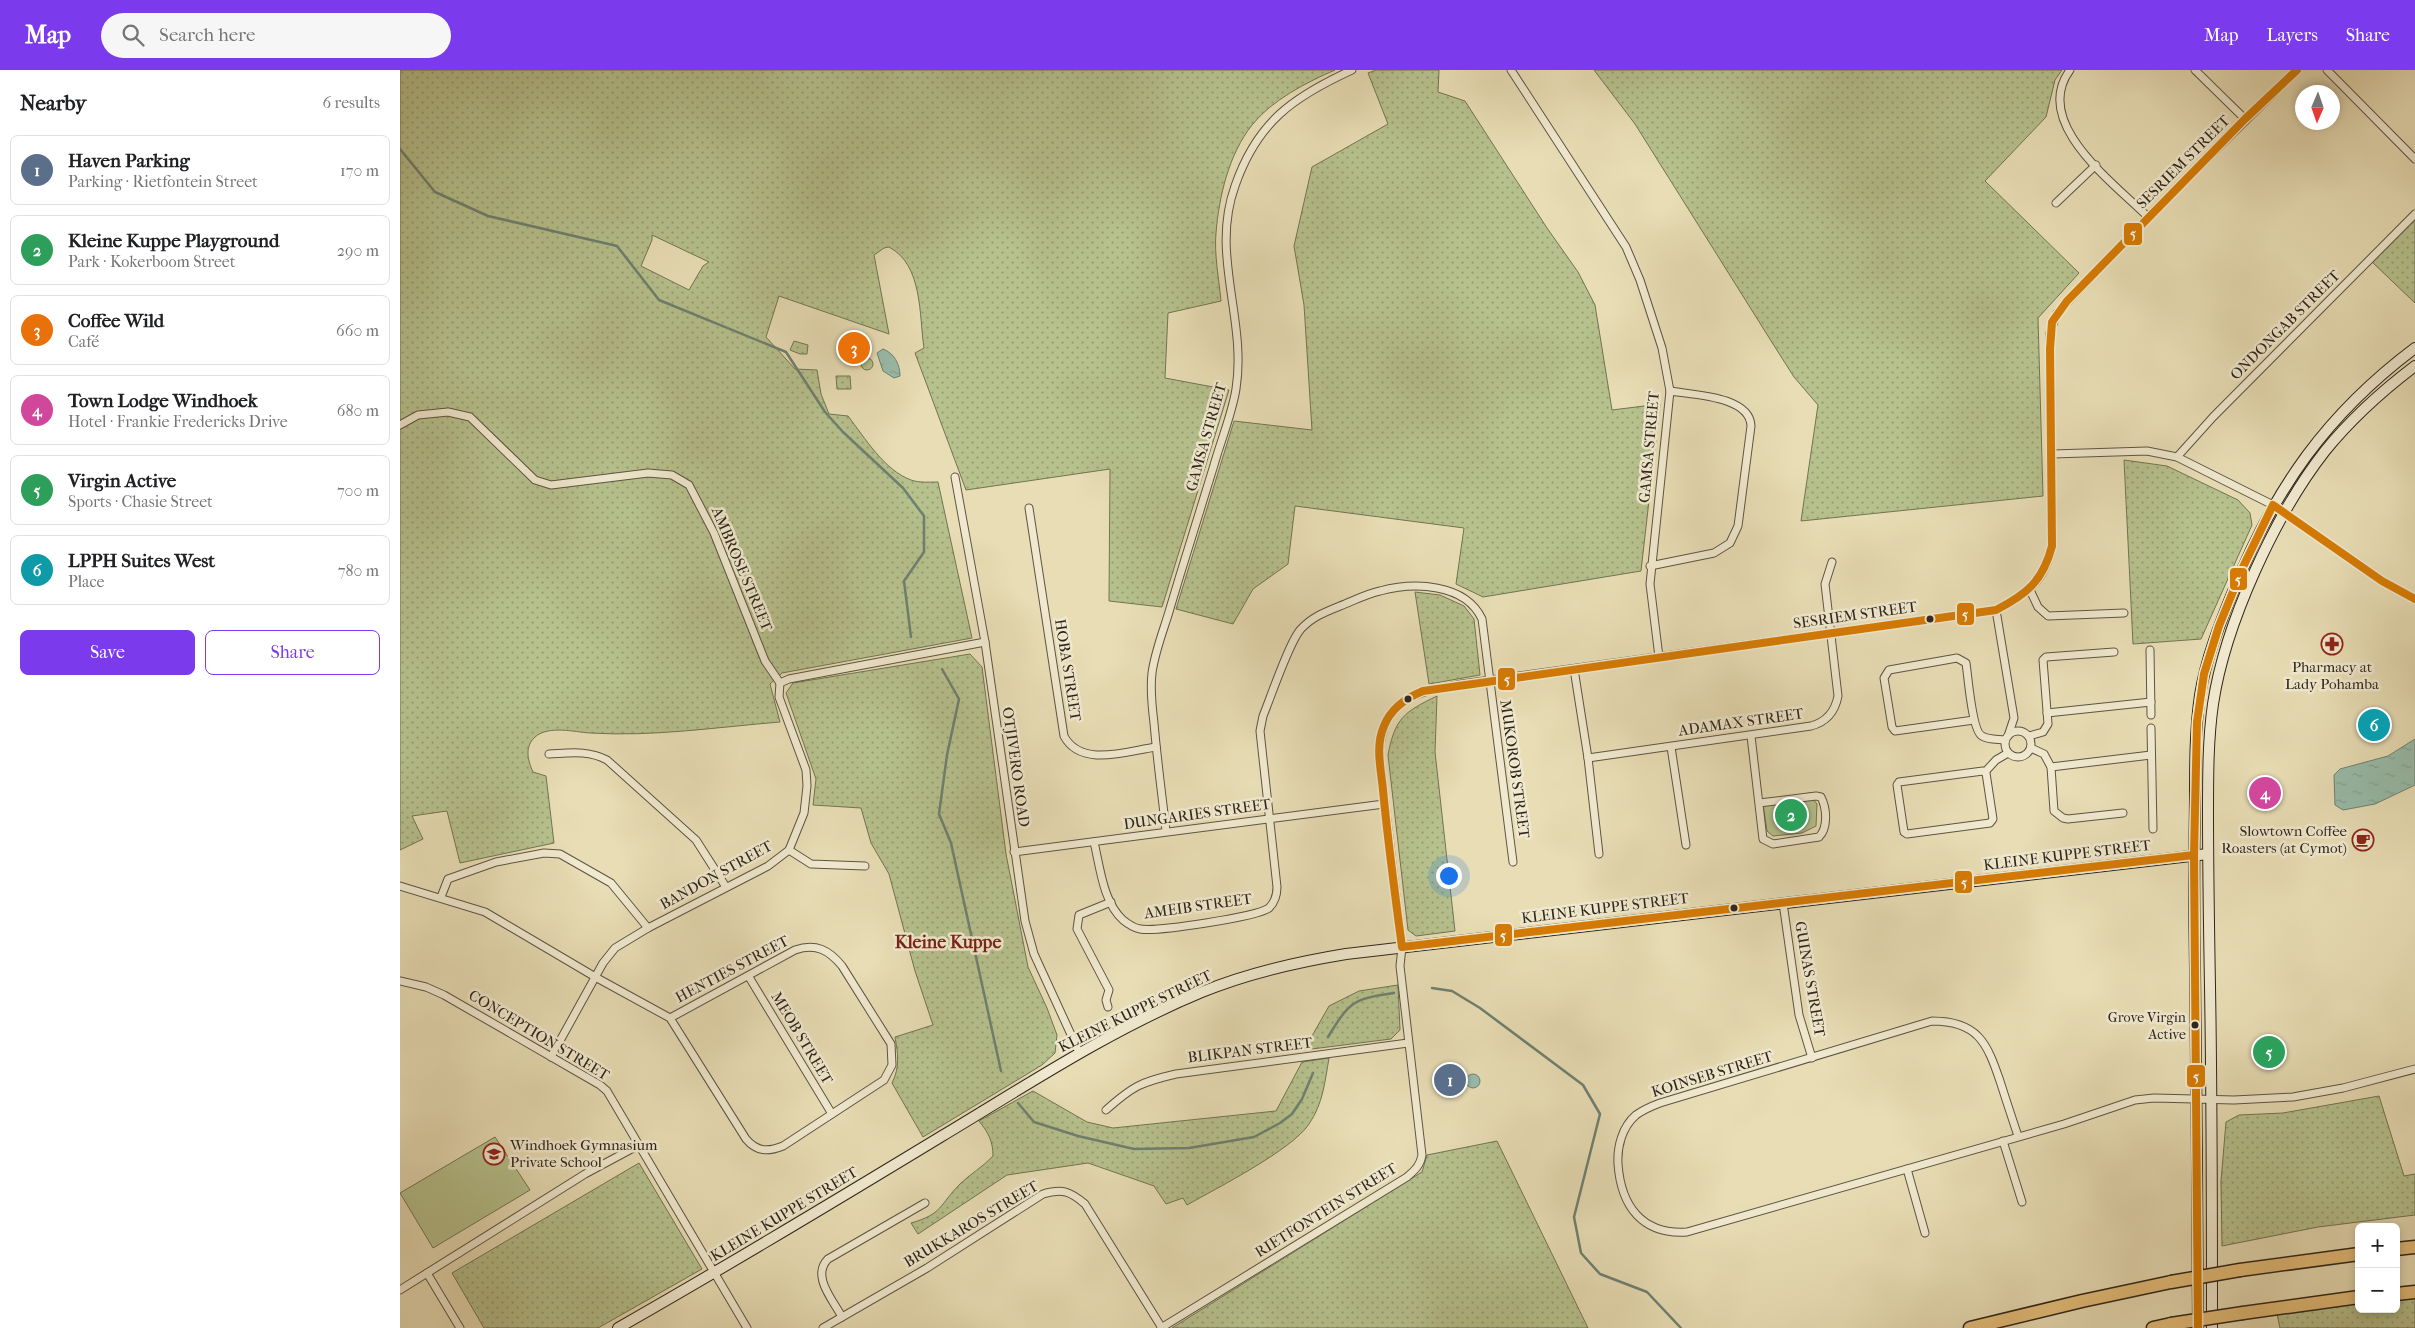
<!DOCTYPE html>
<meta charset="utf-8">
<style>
:root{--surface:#fff;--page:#f6f6f6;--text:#202124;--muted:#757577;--line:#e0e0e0;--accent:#7c3aed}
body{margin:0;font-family:"IM FELL French Canon",serif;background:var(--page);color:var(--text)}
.controls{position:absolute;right:15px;bottom:15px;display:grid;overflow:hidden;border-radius:8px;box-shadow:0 2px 8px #0003}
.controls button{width:45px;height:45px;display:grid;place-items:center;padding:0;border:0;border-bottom:1px solid var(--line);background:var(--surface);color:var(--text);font:25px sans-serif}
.compass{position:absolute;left:1895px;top:15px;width:45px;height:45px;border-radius:50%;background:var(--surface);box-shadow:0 2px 8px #0003;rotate:182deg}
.you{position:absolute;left:1048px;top:805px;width:18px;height:18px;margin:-12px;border:4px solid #fff;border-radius:50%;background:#1a73e8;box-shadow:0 0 0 8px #1a73e833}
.badge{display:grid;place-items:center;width:32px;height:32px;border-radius:50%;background:var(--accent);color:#fff;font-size:16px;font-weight:700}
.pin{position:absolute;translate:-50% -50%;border:2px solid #fff;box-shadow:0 1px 5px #0006}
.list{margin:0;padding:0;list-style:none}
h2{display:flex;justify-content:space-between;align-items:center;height:65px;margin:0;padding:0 20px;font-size:21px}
h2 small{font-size:16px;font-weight:400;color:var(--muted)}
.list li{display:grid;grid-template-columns:32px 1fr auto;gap:15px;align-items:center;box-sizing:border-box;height:70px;margin:0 10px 10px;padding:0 10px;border:1px solid var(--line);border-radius:8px}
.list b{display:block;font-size:19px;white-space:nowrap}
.list p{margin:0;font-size:16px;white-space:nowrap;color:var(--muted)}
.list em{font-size:16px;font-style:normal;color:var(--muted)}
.actions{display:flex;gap:10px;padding:15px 20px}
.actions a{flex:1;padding:11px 0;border:1px solid var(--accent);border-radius:8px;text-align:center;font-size:18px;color:var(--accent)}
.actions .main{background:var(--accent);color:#fff}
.icon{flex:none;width:28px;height:28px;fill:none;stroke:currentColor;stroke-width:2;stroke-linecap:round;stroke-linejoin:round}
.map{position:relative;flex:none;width:2015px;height:1258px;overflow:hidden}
header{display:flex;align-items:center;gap:30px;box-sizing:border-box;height:70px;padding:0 25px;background:var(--accent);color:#fff}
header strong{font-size:24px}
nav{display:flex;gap:28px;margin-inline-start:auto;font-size:18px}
.search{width:350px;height:45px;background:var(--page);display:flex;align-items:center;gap:12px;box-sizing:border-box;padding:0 18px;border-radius:28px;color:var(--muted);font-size:19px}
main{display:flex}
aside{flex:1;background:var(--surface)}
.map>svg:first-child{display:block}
.grass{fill:url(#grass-dots);stroke:#727454;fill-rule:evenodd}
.green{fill:#b6c18d;stroke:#727454}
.water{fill:url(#water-ripples);stroke:#6e8071}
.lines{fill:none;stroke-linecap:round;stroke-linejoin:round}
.stream{stroke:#6e8071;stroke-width:2.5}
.street-casing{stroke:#5d5442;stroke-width:9}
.secondary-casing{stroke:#2f261b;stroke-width:12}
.highway-casing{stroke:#2f261b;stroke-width:15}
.street{stroke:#f0e9cf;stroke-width:7}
.secondary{stroke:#f0e9cf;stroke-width:10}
.highway{stroke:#e4be7a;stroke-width:12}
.highway-bridge-casing{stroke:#2f261b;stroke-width:15;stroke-linecap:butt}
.highway-bridge{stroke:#e4be7a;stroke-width:12}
.bus-1-casing{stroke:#f0e9cf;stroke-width:11}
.bus-1{stroke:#d57b05;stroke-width:8}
.bus-dot{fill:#2f261b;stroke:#f0e9cf;stroke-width:2}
.labels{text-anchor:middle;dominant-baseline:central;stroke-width:5;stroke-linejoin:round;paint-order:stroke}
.bus-label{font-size:14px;fill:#2f261b;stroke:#f0e9cf;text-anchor:end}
.street-label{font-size:15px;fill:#2f261b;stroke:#f0e9cf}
.poi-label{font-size:15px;fill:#2f261b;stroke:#f0e9cf}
.quarter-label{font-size:18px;font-weight:bold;fill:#7a1f14;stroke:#f0e9cf}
.line-badge{stroke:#f0e9cf;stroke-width:2}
.badge-label{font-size:14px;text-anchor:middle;font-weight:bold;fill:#fff}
</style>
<header>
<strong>Map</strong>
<div class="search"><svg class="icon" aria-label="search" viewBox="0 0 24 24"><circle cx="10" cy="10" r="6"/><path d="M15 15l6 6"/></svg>Search here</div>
<nav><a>Map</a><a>Layers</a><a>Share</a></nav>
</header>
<main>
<aside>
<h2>Nearby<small>6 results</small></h2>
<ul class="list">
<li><span class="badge" style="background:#5c6f8a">1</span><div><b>Haven Parking</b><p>Parking · Rietfontein Street</p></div><em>170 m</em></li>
<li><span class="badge" style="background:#2e9e5b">2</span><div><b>Kleine Kuppe Playground</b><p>Park · Kokerboom Street</p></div><em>290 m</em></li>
<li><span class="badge" style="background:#e8710a">3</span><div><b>Coffee Wild</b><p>Café</p></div><em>660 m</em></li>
<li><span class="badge" style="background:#d1479c">4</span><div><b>Town Lodge Windhoek</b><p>Hotel · Frankie Fredericks Drive</p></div><em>680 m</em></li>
<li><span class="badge" style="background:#2e9e5b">5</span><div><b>Virgin Active</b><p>Sports · Chasie Street</p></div><em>700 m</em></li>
<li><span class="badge" style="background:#0f9aa8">6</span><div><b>LPPH Suites West</b><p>Place</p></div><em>780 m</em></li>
</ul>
<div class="actions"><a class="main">Save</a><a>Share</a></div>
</aside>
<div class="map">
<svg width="2015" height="1258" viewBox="0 0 2015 1258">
<defs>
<pattern id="grass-dots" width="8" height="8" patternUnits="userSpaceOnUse" patternTransform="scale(1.25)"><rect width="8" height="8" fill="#b6c18d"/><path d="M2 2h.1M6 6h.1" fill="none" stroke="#949d72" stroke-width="1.8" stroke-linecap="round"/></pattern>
<pattern id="water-ripples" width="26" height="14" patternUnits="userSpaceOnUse" patternTransform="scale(1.25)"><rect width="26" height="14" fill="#98bcaa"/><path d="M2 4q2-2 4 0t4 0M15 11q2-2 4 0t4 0" fill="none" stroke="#83a192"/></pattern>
</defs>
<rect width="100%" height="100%" fill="#e8ddb5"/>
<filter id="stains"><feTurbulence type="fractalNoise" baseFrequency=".004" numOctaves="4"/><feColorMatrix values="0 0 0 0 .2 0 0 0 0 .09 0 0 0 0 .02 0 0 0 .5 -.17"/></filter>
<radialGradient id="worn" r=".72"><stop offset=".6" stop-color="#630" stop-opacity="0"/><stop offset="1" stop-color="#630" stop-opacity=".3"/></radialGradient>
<g class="grass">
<path d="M 0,0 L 935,0 C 907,12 872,30 852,55 C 829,84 819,126 816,163 C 814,184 819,209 821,231 L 768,243 L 765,308 L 829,320 L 762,537 L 709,531 L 710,399 L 566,420 L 515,283 L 524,278 C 519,245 523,195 489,177 L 484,178 L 474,185 L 489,264 L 379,226 L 366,267 L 395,299 L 417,300 L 421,324 L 429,344 L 448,346 C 465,368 484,400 511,410 C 519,413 530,412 538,412 L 572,568 L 382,603 L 370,614 L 380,652 C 318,657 253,667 190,663 C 174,662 149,655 135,667 C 124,677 128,691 133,702 L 146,706 L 154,773 L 60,793 L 47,741 L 12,746 L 23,769 L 0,780 ZM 252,165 L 309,192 L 303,196 L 289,220 L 241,196 L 252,170 Z"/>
<polygon points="976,0 1039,0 1038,22 1065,31 1147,158 1178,202 1195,235 1212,340 1260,334 1241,501 1083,527 1056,514 1064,458 895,436 888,494 853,519 833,554 776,539 834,351 912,360 904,235 894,176 912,97 988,54 968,3"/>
<polygon points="1194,0 1662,0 1655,10 1646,47 1585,111 1679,203 1638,248 1643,426 1401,451 1418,335 1394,307 1373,274 1235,54"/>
<polygon points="2015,144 2015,233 1970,190"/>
<polygon points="394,271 408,275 407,284 400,284 390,280"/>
<polygon points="450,306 451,319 437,319 436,306"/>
<polygon points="1724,390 1767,396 1838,430 1850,443 1852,455 1801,569 1733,574"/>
<polygon points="1015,522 1040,525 1064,536 1074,549 1080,605 1029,614"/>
<path d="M 570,584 L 582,597 L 606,784 L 628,897 L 647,938 L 657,965 L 655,983 L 642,995 L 523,1067 L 492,1013 C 500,997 498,984 495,967 L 533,955 L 515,901 L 489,804 L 471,773 L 461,738 L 413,735 L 416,709 L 386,623 L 393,613 Z"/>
<path d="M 1037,626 L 1035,682 L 1055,861 L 1016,866 L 1008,860 L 988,685 C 995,648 1004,642 1037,626 Z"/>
<polygon points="998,915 1000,960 991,969 904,980 929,936 959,921"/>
<path d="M 929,988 C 925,1011 923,1034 909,1054 C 892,1080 817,1118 787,1135 L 783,1128 L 766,1134 L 754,1116 L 688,1093 L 607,1105 L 518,1164 L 511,1153 C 543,1144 539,1135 560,1114 C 570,1104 583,1097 593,1086 C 593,1071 588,1062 579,1051 L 633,1021 L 687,1052 L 713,1058 L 876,1041 L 902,992 Z"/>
<polygon points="1979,1026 2004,1106 2015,1104 2015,1145 1918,1157 1822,1176 1821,1111 1826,1052 1839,1045 1883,1043"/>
<polygon points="1097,1071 1188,1258 772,1258 1022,1102 1027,1085"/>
<polygon points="239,1093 302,1199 198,1258 84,1258 52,1203"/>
<polygon points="2015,1228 2015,1258 1880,1258 1877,1244 1959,1232 1959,1239 1996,1239 1996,1229"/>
</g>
<g class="green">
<circle cx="467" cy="294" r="6"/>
<polygon points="1413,729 1417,734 1416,756 1402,763 1373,766 1367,761 1363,734"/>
<polygon points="95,1067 130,1120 33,1178 0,1123"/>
</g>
<g class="water">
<path d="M 483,279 C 494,283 500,294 500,306 L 494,308 L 483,301 L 477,283 Z"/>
<polygon points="2015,669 2015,715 1975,734 1943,740 1935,735 1934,705 1940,699 1988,686"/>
<circle cx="1073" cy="1011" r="7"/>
</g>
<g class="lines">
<g class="stream">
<polyline points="0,79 35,122 88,146 217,176 259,230 386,282 425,342 443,362 503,418 524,446 524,482 504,511 511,567"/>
<polyline points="542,599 559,629 547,685 539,744 551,773 601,1001"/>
<polyline points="1032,918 1052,921 1080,938 1183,1015 1200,1044 1174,1147 1181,1183 1200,1204 1247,1222 1281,1258"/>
<path d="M 928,967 C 950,931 953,929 994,923"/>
<polyline points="618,1033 634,1052 678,1066 734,1079 789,1078 854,1067 880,1053 892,1044 902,1029 913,1003"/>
</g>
<g class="street-casing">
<g id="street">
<polyline points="1111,0 1226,177 1240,210 1262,278 1270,321 1250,514 1259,587"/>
<path d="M 1670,0 C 1631,53 1714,113 1748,147"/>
<polyline points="1795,0 1845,49"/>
<polyline points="1927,0 2015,89"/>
<polyline points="1656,133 1696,95"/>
<polyline points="0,355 18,345 48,342 70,347 135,410 151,415 248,403 272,405 289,415 314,463 365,591 380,613"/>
<polyline points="1653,384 1747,381 1777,387 1873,435 1982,511 2015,529"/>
<polyline points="1777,387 1813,347 2015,144"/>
<polyline points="555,407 585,572 625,851 634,884 679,982"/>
<path d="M 629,438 L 664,666 C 681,698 727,681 756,677"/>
<path d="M 1250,496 L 1314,483 L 1330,473 L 1338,456 L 1351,356 C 1350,326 1293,325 1270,321"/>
<polyline points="1630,520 1638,537 1648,546 1724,543"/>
<polyline points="1596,540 1614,648 1608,666"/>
<polyline points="1750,580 1751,645"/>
<polyline points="1174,599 1188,688 1199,784"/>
<polyline points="1647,643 1751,632"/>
<path d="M 1574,650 L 1495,661 L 1492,657 L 1484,608 L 1489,600 L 1557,588 L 1566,593 C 1568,606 1572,661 1582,666 C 1588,670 1598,669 1605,670"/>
<polyline points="1751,658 1753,759"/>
<circle cx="1618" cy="674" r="13"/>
<path d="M 1351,666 L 1363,769 L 1373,774 L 1419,767 C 1428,758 1427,739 1421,727 L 1416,726 L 1359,733"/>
<polyline points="1629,666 1643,662 1648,654 1643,590 1646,587 1714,582"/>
<polyline points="1271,677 1286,775"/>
<polyline points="1631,678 1644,684 1651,697 1654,741 1663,748 1668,749 1723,743"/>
<path d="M 149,684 C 170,683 188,680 207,690 L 296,770 L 326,817"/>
<path d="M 1188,688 L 1411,656 C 1426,652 1435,642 1438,626 L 1425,514 L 1432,492"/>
<polyline points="1651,697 1751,685"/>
<polygon points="1583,701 1586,703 1593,749 1590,753 1507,764 1504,762 1497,715 1499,712"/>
<polyline points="1585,702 1596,690 1608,683"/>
<path d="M 766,761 C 762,725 757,689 754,653 C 752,637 750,620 752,603 C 755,580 765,557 771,535 C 785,488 800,441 814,395 C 821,370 832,344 836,319 C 847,249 810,185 835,116 C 857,52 893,27 952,0"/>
<path d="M 694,772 C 700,797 703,832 723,850 C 728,854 734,858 740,859 C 757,862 856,847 869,838 C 875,832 877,825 877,817 L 860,661 L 863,646 C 870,629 890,570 901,559 C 912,547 925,542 940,536 C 953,531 966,524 980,521 C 1014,512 1065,513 1082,549 L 1113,792"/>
<polyline points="389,780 411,794 465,796"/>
<polyline points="614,782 984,734"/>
<path d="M 0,816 L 85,842 L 197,908 L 270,948 L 346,1069 C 357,1082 368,1082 383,1076 L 484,1010 L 492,995 L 491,974 L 442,896 C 429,880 416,873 395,880 L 270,948"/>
<polyline points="41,827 48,809 96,792 144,783 160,784 211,813 248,858"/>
<polyline points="1383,833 1399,945 1412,988"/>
<polyline points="349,907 432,1044"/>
<polyline points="0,911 26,917 44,925 200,1015 207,1021 347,1258"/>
<polyline points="708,937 706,930 709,920 677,859 679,845 711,832"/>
<polyline points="151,987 203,893 215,878 248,858 368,796 389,780 404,743 407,716 406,700 379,627 380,613 389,609 585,572"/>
<path d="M 706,1040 C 733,1016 741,1012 776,1004 L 1008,973"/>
<path d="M 1618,1066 C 1612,1048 1606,1030 1600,1011 C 1587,973 1578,951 1532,951 L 1260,1033 C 1252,1036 1243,1040 1236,1045 C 1222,1057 1217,1077 1218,1094 C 1221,1136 1242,1165 1287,1162 L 1664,1054 L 1735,1030 L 1754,1028 L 1834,1030 L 1893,1027 L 1943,1018 L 2015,999"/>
<polyline points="1603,1071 1622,1132"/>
<polyline points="1507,1099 1525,1163"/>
<polyline points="27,1203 60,1258"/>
<polyline points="0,1220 185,1104 239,1075"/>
<path d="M 442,1247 C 433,1230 411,1206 428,1189 L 525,1133"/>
<path d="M 423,1258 L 527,1198 L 643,1124 C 663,1118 671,1122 685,1134 L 762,1258"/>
<path d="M 761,1258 L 1007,1107 C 1015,1100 1020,1096 1022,1085 L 1000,896 L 1002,877 L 979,683 C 984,626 1014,623 1062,614 L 1596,540 C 1627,524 1645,512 1652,476 L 1650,263 L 1657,243 L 1754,141 L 1897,0"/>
</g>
</g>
<g class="secondary-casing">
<g id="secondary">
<path d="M 218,1258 C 327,1196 435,1131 542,1066 C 627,1015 710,960 802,922 C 848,903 897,892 946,884 L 1808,784"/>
<path d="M 1798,1258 C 1798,1138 1796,1019 1795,899 C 1794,843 1794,786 1795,730 C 1795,695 1795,659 1800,625 C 1806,588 1820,553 1834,519 C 1875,418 1927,344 2015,278"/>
<path d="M 1812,1258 C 1812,1144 1812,1031 1810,917 C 1809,859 1808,800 1808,742 C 1808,706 1808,669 1813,634 C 1825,554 1875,445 1925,381 C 1951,349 1982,321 2015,296"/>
</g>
</g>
<g class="highway-casing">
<g id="highway">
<polyline points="1996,1179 2015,1177"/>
<polyline points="1840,1200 1959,1184"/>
<polyline points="1996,1224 2015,1222"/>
<polyline points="1843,1243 1959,1227"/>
<polyline points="1570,1258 1682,1231 1771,1212"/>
<polyline points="1753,1258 1771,1254"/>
</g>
</g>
<use href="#street" class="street"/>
<use href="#secondary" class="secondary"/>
<use href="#highway" class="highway"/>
<g class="highway-bridge-casing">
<g id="highway-bridge">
<polyline points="1771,1212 1840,1200"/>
<polyline points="1771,1254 1843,1243"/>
</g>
</g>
<use href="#highway-bridge" class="highway-bridge"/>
<g class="bus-1-casing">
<g id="bus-1">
<path d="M 1794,785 L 1002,877 C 995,825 988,773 983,720 C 981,699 975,676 984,656 C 991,638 1006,628 1023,621 L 1596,540 C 1627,524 1643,511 1652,476 L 1650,279 L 1652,252 L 1667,231 L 1845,49 L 1897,0"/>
<polyline points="1798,1258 1794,785 1797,652 1804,604 1819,556 1843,497 1873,435 1982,511 2015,529"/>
</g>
</g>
<use href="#bus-1" class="bus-1"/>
</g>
<defs>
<g id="pharmacy-ring" transform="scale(1.125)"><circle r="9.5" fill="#f0e9cf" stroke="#8f2418" stroke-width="1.5"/><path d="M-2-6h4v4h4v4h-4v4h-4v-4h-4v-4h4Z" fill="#8f2418"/></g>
<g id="cafe-ring" transform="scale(1.125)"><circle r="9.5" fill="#f0e9cf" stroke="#8f2418" stroke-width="1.5"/><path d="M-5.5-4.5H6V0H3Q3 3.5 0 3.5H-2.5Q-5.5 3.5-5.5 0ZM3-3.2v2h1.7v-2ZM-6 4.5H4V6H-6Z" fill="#8f2418"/></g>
<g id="school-ring" transform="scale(1.125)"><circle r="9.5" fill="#f0e9cf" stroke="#8f2418" stroke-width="1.5"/><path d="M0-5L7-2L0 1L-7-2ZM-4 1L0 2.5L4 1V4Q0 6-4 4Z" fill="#8f2418"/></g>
</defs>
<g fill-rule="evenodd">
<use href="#pharmacy-ring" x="1932" y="574"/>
<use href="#cafe-ring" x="1963" y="770"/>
<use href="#school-ring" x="94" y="1084"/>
</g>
<g class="bus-dot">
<circle cx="1530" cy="549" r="4.5"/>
<circle cx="1008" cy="629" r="4.5"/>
<circle cx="1334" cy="838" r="4.5"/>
<circle cx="1795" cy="955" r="4.5"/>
</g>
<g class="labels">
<g class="bus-label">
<text x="1786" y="947">Grove Virgin<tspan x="1786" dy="17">Active</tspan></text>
</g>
<g class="street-label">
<text transform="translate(1783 92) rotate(-45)">SESRIEM STREET</text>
<text transform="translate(1885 255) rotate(-45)">ONDONGAB STREET</text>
<text transform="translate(806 367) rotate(-74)">GAMSA STREET</text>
<text transform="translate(1249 377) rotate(-85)">GAMSA STREET</text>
<text transform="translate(342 499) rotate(67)">AMBROSE STREET</text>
<text transform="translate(1455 545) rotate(-8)">SESRIEM STREET</text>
<text transform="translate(668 600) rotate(81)">HOBA STREET</text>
<text transform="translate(1341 652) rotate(-8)">ADAMAX STREET</text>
<text transform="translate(616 697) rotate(82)">OTJIVERO ROAD</text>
<text transform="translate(1115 699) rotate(82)">MUKOROB STREET</text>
<text transform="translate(797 744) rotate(-8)">DUNGARIES STREET</text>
<text transform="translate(1667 785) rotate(-7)">KLEINE KUPPE STREET</text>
<text transform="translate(316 805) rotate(-29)">BANDON STREET</text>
<text transform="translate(798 836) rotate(-8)">AMEIB STREET</text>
<text transform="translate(1205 838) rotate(-7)">KLEINE KUPPE STREET</text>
<text transform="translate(332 899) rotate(-28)">HENTIES STREET</text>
<text transform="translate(1410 909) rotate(80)">GUINAS STREET</text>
<text transform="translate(735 941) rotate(-26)">KLEINE KUPPE STREET</text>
<text transform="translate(139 965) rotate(31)">CONCEPTION STREET</text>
<text transform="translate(402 968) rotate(59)">MEOB STREET</text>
<text transform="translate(850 980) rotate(-7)">BLIKPAN STREET</text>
<text transform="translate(1312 1004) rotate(-17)">KOINSEB STREET</text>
<text transform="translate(926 1140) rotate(-32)">RIETFONTEIN STREET</text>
<text transform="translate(384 1144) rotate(-31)">KLEINE KUPPE STREET</text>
<text transform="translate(571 1154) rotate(-31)">BRUKKAROS STREET</text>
</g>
<g class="poi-label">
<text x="1932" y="597">Pharmacy at<tspan x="1932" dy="17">Lady Pohamba</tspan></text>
<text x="1947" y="761" text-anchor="end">Slowtown Coffee<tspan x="1947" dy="17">Roasters (at Cymot)</tspan></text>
<text x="110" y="1075" text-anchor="start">Windhoek Gymnasium<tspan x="110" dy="17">Private School</tspan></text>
</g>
<g class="quarter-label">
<text x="548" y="872">Kleine Kuppe</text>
</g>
</g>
<g class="line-badge">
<rect x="1723" y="152" width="20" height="24" rx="5" fill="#d57b05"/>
<rect x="1829" y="497" width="19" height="24" rx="5" fill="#d57b05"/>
<rect x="1556" y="532" width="19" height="24" rx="5" fill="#d57b05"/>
<rect x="1097" y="597" width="19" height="24" rx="5" fill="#d57b05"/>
<rect x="1554" y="800" width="19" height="24" rx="5" fill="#d57b05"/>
<rect x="1094" y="853" width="19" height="24" rx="5" fill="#d57b05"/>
<rect x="1786" y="994" width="20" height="24" rx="5" fill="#d57b05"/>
</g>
<g class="badge-label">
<text x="1733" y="168">5</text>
<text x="1838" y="514">5</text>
<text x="1565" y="549">5</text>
<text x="1107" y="614">5</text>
<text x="1564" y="817">5</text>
<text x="1103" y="870">5</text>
<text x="1796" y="1011">5</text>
</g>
<rect width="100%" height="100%" filter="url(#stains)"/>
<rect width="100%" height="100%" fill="url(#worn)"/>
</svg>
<div class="controls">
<button>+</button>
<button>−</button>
</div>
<svg class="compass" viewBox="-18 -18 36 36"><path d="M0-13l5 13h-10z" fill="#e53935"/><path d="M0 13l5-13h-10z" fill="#757577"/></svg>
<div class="you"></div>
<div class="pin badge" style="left:1050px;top:1010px;background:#5c6f8a">1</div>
<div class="pin badge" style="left:1391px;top:745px;background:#2e9e5b">2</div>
<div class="pin badge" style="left:454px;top:278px;background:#e8710a">3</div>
<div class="pin badge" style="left:1865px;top:723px;background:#d1479c">4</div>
<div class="pin badge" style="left:1869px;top:982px;background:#2e9e5b">5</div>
<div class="pin badge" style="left:1974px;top:655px;background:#0f9aa8">6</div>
</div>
</main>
